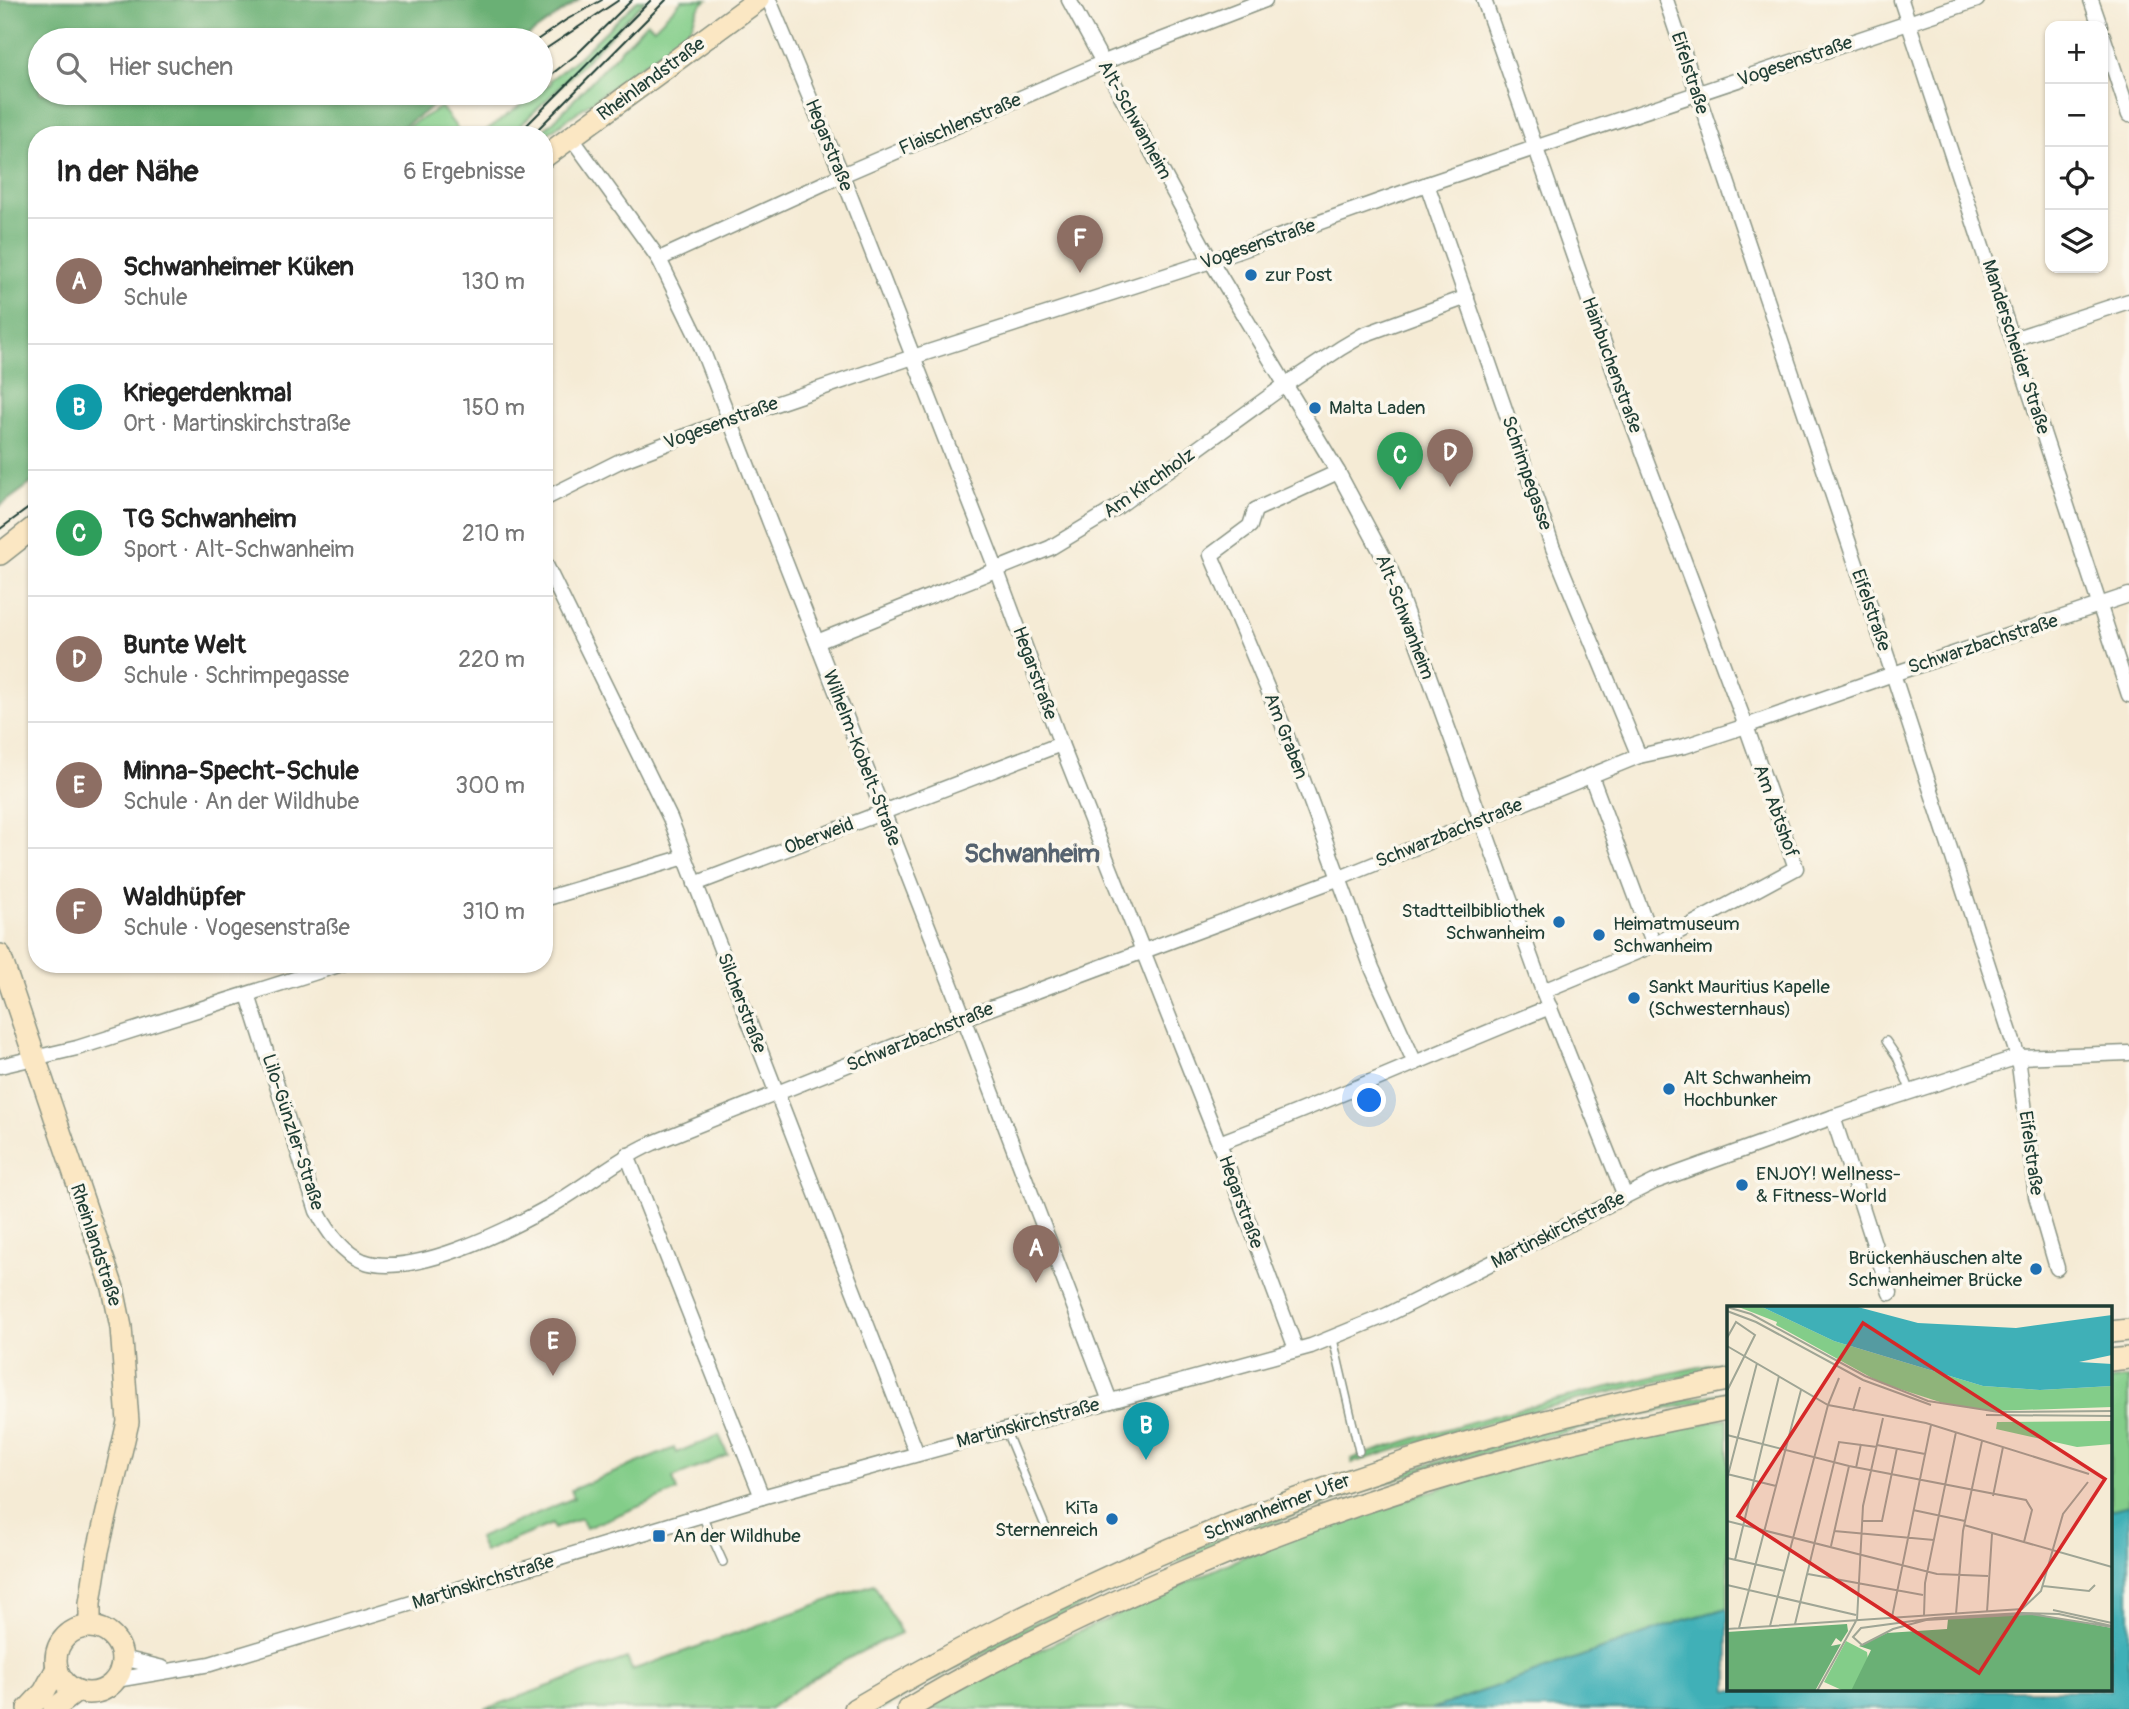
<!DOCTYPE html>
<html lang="de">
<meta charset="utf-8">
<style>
:root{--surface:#fff;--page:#f2f2f2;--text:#222;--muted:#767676;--line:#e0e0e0;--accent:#1f6fb2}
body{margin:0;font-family:Pangolin,sans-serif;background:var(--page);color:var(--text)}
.controls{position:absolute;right:21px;top:21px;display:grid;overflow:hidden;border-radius:14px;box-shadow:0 2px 5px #0004}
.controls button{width:63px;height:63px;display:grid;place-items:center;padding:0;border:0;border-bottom:2px solid var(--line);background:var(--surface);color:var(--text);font:35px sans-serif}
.you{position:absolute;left:1370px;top:1101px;width:24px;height:24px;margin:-18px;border:5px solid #fff;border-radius:50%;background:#1a73e8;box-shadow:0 0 0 10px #1a73e833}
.badge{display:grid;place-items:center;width:46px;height:46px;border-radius:50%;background:var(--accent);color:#fff;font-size:23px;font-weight:700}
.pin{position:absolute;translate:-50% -58px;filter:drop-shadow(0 2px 4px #0008)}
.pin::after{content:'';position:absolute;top:37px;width:24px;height:21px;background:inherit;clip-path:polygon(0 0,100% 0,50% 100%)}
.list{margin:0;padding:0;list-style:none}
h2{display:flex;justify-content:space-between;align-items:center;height:91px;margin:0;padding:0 28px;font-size:30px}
h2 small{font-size:23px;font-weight:400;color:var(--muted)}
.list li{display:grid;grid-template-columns:46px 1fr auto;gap:21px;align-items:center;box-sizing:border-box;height:126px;padding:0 28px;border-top:2px solid var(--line)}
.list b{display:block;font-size:26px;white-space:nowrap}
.list p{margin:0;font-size:23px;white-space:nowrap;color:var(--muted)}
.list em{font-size:23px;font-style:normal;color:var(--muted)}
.icon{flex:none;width:38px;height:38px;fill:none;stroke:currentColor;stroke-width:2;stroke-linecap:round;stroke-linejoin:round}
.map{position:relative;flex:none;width:2129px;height:1709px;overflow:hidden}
.search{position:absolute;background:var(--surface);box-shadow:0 2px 5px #0004;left:28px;top:28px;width:525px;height:77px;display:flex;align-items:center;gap:18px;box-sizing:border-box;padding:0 24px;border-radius:38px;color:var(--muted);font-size:26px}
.panel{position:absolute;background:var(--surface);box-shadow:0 2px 5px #0004;left:28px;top:126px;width:525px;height:847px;border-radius:28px}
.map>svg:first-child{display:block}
.green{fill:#83cd89;stroke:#51855e;stroke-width:2}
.forest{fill:#6ab075;stroke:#447654;stroke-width:2}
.water{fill:#3fb0b7;stroke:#2f7676;stroke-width:2}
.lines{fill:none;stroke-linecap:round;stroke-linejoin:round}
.lane-casing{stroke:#8a9484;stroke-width:10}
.street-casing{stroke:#8a9484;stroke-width:17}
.secondary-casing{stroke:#8a9484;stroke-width:24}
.lane{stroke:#fff;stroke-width:7}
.street{stroke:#fff;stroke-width:14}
.secondary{stroke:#fbe7c3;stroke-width:21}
.tram{stroke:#1f3d34;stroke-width:2}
.poi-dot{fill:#1f6fb2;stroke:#fbf7ec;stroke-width:2.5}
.labels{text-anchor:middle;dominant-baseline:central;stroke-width:7;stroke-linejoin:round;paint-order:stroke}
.street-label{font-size:19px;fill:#1f3d34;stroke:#fbf7ec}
.poi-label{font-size:19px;fill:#1f3d34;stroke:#fbf7ec;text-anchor:start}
.district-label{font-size:26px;font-weight:bold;fill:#566370;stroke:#fbf7ec}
.inset-road{fill:none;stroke:#9fa595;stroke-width:2}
.view{fill:#d62828;fill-opacity:0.15;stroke:#d62828;stroke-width:3.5}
.inset-edge{fill:none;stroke:#1f3d34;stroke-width:3.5}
</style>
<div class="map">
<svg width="2129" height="1709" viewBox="0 0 2129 1709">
<rect width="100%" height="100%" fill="#fbf7ec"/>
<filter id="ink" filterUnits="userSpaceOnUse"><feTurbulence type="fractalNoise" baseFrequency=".0143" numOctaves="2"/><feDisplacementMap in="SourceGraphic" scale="14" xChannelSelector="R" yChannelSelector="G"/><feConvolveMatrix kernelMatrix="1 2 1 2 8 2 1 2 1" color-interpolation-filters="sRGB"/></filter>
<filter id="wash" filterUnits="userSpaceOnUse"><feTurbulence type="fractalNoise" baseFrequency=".00686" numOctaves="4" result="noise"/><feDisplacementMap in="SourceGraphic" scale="28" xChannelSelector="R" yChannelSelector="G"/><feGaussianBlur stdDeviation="1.57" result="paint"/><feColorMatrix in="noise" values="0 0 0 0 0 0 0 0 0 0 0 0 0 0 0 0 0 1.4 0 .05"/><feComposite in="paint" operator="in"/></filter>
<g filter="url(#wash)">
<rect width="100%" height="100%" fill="#f5ebd5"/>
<g class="green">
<polygon points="638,0 645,0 559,88 511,134 480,135 551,83 550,80 579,57"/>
<path d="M 682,0 L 707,0 C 693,8 696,23 687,33 L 544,136 L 537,135 L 553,122 L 647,22 L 654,28 Z"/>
<polygon points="441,107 462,135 393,135"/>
<path d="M 1728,1361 L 1728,1368 C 1600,1391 1476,1424 1352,1463 L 1351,1459 C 1474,1417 1601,1387 1728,1361 Z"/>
<polygon points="2129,1378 2129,1505 2110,1510 2110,1380"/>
<path d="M 1728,1392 L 1728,1397 C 1603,1420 1481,1451 1361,1491 L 1359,1485 L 1520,1437 L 1650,1406 Z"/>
<polygon points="1728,1418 1728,1608 1684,1620 1432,1709 929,1709 976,1679 1284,1538 1545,1455"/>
<polygon points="719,1435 728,1455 673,1478 677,1491 586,1528 581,1518 554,1529 552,1524 484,1552 478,1538 574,1498 571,1490 674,1448 676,1453"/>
<path d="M 1347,1489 L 1349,1495 C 1186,1554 1033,1623 882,1709 L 871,1709 L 972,1652 L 1164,1560 Z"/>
<path d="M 874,1584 L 901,1633 C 855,1653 809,1678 769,1709 L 485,1709 L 627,1658 L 632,1670 Z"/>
</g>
<polygon class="forest" points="0,0 579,0 522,40 40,40 40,93 453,93 390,135 37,135 37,479 0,506"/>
<polygon class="water" points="2129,1505 2129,1709 1432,1709 1684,1620 1728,1608 1728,1690 2110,1690 2110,1510"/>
</g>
<g filter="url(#ink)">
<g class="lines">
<g class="lane-casing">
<g id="lane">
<polyline points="1886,1041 1897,1057 1911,1092"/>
<polyline points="1333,1339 1359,1451"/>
<polyline points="1005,1429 1046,1528"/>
<polyline points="702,1515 723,1562"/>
</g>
</g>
<g class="street-casing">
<g id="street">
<polyline points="769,0 842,175 997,571 1061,744 1219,1143 1296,1349"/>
<polyline points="1069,0 1211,261 1338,472 1391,571 1543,991 1625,1196"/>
<polyline points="1484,0 1626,406 1746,726 1796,868 1654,945 1543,991"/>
<polyline points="1666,0 1893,674 2018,1057 2036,1196 2057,1268"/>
<polyline points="1901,0 2129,695"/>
<polyline points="2091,0 2100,26"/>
<polyline points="2103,36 2129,115"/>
<polyline points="571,137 659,259 698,339 964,1018 1110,1401"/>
<polyline points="1427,184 1553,548 1639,756"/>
<polyline points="659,259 842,175 1104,62 1265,0"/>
<polyline points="2013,339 2129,301"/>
<polyline points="1338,472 1255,510 1250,526 1211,555 1282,723 1372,968 1415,1063"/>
<polyline points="544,499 618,462 728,420 913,357 1211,261 1427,184 1977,0"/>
<polyline points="544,561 670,818 917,1454"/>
<polyline points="817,642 1050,548 1116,508 1285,385 1341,348 1363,335 1467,297"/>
<polyline points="1591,776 1654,945"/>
<polyline points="695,884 1061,744"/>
<polyline points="544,899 685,857"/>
<path d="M 248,995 L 317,1211 C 327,1230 341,1252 363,1261 C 410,1279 506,1231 549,1207 C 585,1187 615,1160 653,1143 L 964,1018 L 1340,878 L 1639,756 L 1685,746 L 1746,726 L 1893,674 L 2129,595"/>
<polyline points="0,1066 77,1048 342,964"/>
<polyline points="1833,1117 1890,1293"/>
<path d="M 1219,1143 C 1331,1101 1439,1051 1550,1007"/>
<polyline points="627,1155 762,1497"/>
<polyline points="123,1658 163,1668"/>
<polyline points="116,1680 210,1664 762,1497 1311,1346 1387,1315 1654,1182 1833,1117 2018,1057 2129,1053"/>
</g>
</g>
<g class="secondary-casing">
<g id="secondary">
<polyline points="544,157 758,0"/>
<polyline points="0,554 37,525"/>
<polyline points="0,955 113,1288 121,1327 128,1422 98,1551 90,1603 90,1626"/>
<polyline points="2110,1332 2129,1330"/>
<polyline points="2110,1360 2129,1358"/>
<circle cx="89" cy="1660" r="33"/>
<polyline points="28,1709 44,1692 57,1668"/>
<polyline points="54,1709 77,1691"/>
<path d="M 855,1709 C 1125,1549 1420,1438 1728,1380"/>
<path d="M 908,1709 C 964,1675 1023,1646 1081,1618 C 1287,1519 1504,1450 1728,1409"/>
</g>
</g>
<use href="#lane" class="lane"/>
<use href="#street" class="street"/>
<use href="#secondary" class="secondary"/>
<g class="tram">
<polyline points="537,40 566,20 602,0"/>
<polyline points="541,52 619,0"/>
<polyline points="548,77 576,55 632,0"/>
<polyline points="517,135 651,0"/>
<polyline points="532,135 666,0"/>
<polyline points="0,529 37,502"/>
</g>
</g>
</g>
<g class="poi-dot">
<circle cx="1251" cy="275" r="7"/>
<circle cx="1315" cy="408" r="7"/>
<circle cx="1559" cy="922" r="7"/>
<circle cx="1599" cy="935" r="7"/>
<circle cx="1634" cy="998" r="7"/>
<circle cx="1669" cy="1089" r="7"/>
<circle cx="1742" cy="1185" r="7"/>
<circle cx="2036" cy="1269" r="7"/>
<circle cx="1112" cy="1519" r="7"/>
<rect x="652" y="1529" width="14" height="14" rx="3.5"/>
</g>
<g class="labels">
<g class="street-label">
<text transform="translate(1795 61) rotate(-19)">Vogesenstraße</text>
<text transform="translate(1690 73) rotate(72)">Eifelstraße</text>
<text transform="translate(651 79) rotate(-36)">Rheinlandstraße</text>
<text transform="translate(1135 120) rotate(61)">Alt-Schwanheim</text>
<text transform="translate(960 124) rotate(-23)">Flaischlenstraße</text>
<text transform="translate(829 145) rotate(68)">Hegarstraße</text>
<text transform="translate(1258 244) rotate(-19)">Vogesenstraße</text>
<text transform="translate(2016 347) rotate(72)">Manderscheider Straße</text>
<text transform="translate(1612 365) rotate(70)">Hainbuchenstraße</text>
<text transform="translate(721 423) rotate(-20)">Vogesenstraße</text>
<text transform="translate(1527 473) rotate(71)">Schrimpegasse</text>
<text transform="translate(1149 483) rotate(-35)">Am Kirchholz</text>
<text transform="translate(1871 610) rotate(71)">Eifelstraße</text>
<text transform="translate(1405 617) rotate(69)">Alt-Schwanheim</text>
<text transform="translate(1983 644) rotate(-18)">Schwarzbachstraße</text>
<text transform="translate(1035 673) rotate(70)">Hegarstraße</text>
<text transform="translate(1286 736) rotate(69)">Am Graben</text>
<text transform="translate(862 758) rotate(69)">Wilhelm-Kobelt-Straße</text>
<text transform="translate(1776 811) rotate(70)">Am Abtshof</text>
<text transform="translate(1449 833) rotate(-22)">Schwarzbachstraße</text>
<text transform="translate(819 836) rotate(-21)">Oberweid</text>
<text transform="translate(742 1003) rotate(69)">Silcherstraße</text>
<text transform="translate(920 1037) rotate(-22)">Schwarzbachstraße</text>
<text transform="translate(293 1132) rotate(72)">Lilo-Günzler-Straße</text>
<text transform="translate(2031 1153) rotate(82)">Eifelstraße</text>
<text transform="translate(1241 1202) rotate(70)">Hegarstraße</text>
<text transform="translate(1558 1230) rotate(-27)">Martinskirchstraße</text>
<text transform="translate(96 1245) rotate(72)">Rheinlandstraße</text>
<text transform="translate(1028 1423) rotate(-15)">Martinskirchstraße</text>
<text transform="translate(1277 1507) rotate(-21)">Schwanheimer Ufer</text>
<text transform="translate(483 1582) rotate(-17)">Martinskirchstraße</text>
</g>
<g class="poi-label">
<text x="1265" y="275">zur Post</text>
<text x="1329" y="408">Malta Laden</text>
<text x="1545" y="911" text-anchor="end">Stadtteilbibliothek<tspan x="1545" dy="22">Schwanheim</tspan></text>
<text x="1613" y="924">Heimatmuseum<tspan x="1613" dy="22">Schwanheim</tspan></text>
<text x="1648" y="987">Sankt Mauritius Kapelle<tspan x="1648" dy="22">(Schwesternhaus)</tspan></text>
<text x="1683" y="1078">Alt Schwanheim<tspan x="1683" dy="22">Hochbunker</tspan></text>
<text x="1756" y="1174">ENJOY! Wellness-<tspan x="1756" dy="22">&amp; Fitness-World</tspan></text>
<text x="2022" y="1258" text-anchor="end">Brückenhäuschen alte<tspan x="2022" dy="22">Schwanheimer Brücke</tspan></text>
<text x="1098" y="1508" text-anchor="end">KiTa<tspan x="1098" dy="22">Sternenreich</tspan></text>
<text x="673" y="1536">An der Wildhube</text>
</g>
<g class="district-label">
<text x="1032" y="854">Schwanheim</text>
</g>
</g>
<g transform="translate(1727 1306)">
<rect width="385" height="385" fill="#f5ebd5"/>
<path d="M 9,0 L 33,0 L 107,35 L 256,80 L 313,84 L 385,80 L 385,101 L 265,105 L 219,98 L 154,77 L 49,19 L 50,16 ZM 385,115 L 385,138 L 350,141 L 269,123 L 270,116 ZM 119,335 L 140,346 L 141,354 L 133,369 L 173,385 L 117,385 L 97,376 Z" fill="#83cd89"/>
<path d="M 308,308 L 385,322 L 385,385 L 124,385 L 144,344 L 132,340 L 160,327 L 220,323 L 221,313 ZM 120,318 L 121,325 L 114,336 L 109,332 L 104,340 L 114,338 L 88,385 L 0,385 L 0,326 Z" fill="#6ab075"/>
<path d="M 33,0 L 127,0 L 191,17 L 289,22 L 385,9 L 385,49 L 352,56 L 385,58 L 385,80 L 313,84 L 256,80 L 107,35 Z" fill="#3fb0b7"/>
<path class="inset-road" d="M 0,1 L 24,8 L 138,70 L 201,95 L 272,106 L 385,105M 0,5 L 29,16 L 136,74 L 204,99M 0,32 L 9,16 L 28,29 L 0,85M 0,40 L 101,99 L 199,117 L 362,168M 126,105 L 133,81M 259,109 L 385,110M 0,129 L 122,160 L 299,194 L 305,204 L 297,236M 150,139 L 198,148M 129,162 L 134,138M 0,168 L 49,180M 0,173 L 30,57M 266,190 L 276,141M 186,204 L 238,215M 0,215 L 210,268 L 261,270M 135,215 L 155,215 L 170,142M 237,219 L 385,261M 107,225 L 207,234M 104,240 L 122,160M 0,252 L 58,265M 8,254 L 52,70M 81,268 L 196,289M 0,279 L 129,309M 316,280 L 362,285 L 368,279M 326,304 L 385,317M 260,306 L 265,228M 229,308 L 236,225 L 255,135M 197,309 L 198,277 L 229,126M 165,311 L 204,119M 130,314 L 136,200 L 156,112M 68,318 L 112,136 L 150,141M 43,320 L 101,99 L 112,72M 385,320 L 332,308 L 295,307 L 208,312 L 134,322 L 126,331 L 135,339 L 166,323 L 199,314 L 304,308 L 385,321M 12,322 L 74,84M 0,323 L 295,303 L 314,285 L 336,208 L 361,176M 90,385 L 129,315"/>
<path class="view" d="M 136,17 L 378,173 L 252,367 L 11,210 Z"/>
<rect width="385" height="385" class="inset-edge"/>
</g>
</svg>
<div class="controls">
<button>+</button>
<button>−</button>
<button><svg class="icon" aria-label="locate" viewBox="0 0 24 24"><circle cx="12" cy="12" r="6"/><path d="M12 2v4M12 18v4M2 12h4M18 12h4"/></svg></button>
<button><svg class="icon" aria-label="layers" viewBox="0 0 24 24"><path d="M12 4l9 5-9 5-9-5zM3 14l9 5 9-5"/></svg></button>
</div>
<div class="you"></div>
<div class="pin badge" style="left:1036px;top:1283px;background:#8d6e63">A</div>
<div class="pin badge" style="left:1146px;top:1460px;background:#0f9aa8">B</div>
<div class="pin badge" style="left:1400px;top:490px;background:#2e9e5b">C</div>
<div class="pin badge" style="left:1450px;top:487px;background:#8d6e63">D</div>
<div class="pin badge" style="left:553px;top:1376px;background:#8d6e63">E</div>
<div class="pin badge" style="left:1080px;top:273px;background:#8d6e63">F</div>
<div class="search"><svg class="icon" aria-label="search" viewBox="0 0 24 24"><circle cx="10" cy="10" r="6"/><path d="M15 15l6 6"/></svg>Hier suchen</div>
<section class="panel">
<h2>In der Nähe<small>6 Ergebnisse</small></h2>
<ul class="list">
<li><span class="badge" style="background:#8d6e63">A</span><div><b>Schwanheimer Küken</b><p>Schule</p></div><em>130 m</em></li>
<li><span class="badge" style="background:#0f9aa8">B</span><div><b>Kriegerdenkmal</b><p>Ort · Martinskirchstraße</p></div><em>150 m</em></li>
<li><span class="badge" style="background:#2e9e5b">C</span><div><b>TG Schwanheim</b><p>Sport · Alt-Schwanheim</p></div><em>210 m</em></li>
<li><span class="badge" style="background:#8d6e63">D</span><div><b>Bunte Welt</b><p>Schule · Schrimpegasse</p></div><em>220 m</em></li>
<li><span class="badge" style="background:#8d6e63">E</span><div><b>Minna-Specht-Schule</b><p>Schule · An der Wildhube</p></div><em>300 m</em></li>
<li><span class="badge" style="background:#8d6e63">F</span><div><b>Waldhüpfer</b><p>Schule · Vogesenstraße</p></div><em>310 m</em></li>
</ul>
</section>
</div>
